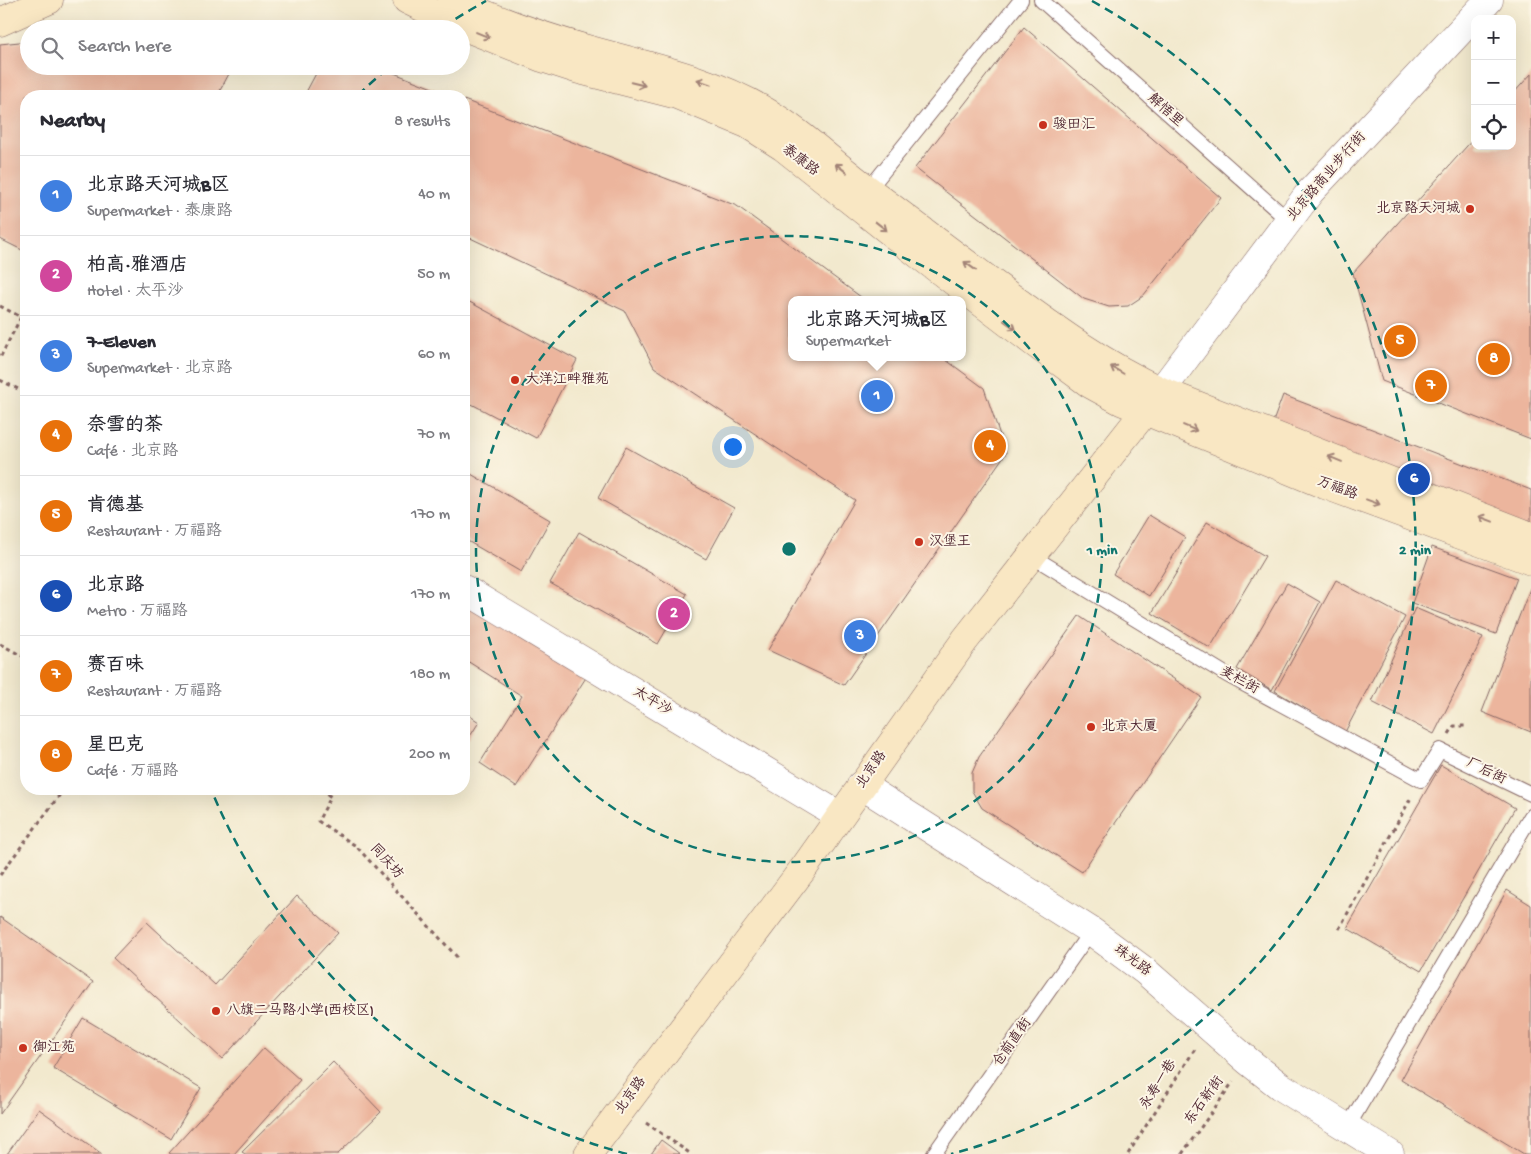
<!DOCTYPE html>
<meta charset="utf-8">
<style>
:root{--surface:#fff;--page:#f7f7f7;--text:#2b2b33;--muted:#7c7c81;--line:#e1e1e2;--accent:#c8321e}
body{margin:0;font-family:"Gochi Hand","LXGW WenKai TC",sans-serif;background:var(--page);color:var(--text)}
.controls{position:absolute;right:15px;top:15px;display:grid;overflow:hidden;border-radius:10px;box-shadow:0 5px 20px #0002}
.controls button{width:45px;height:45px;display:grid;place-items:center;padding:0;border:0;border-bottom:1px solid var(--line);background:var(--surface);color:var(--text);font:25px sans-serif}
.you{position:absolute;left:732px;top:446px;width:18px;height:18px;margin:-12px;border:4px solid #fff;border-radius:50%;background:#1a73e8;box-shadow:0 0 0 8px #1a73e833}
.badge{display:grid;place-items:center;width:32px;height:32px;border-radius:50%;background:var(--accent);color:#fff;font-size:16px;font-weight:700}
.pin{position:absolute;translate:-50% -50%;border:2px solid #fff;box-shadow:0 1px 5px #0006}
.popup{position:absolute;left:788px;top:296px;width:178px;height:65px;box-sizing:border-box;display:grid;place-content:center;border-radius:10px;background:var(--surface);filter:drop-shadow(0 1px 4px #0005);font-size:16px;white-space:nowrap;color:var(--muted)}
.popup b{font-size:19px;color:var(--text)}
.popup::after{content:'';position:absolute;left:50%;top:100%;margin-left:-10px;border:10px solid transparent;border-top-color:var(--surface)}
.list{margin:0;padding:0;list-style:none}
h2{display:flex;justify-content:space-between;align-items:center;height:65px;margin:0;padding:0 20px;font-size:21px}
h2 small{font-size:16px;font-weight:400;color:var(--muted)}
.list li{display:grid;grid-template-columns:32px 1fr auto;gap:15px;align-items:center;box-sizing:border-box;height:80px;padding:0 20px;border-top:1px solid var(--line)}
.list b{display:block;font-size:19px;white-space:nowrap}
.list p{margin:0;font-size:16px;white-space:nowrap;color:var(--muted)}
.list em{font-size:16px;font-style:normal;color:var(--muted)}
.icon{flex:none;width:28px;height:28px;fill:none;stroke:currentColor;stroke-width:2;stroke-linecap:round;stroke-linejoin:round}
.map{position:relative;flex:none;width:1531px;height:1154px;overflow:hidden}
.search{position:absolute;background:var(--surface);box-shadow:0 5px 20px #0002;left:20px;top:20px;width:450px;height:55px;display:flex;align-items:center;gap:12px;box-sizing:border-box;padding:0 18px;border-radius:28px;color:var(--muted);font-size:19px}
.panel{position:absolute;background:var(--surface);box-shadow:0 5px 20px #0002;left:20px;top:90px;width:450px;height:705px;border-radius:20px}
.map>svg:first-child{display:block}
.building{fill:#ecb59d}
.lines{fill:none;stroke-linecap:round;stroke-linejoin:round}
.lane-casing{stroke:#856664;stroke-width:16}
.street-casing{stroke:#856664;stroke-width:29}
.secondary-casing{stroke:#856664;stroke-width:29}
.path{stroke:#856664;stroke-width:3;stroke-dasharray:4 4;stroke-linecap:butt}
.lane{stroke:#fff;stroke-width:14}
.street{stroke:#fff;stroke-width:28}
.secondary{stroke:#f9e7c3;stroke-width:28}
.oneway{stroke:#a28377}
.ring{fill:none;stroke:#0f766e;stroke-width:2.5;stroke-dasharray:9 6}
.poi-dot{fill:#c8321e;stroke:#fcf5e5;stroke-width:2}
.labels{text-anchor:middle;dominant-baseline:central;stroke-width:4;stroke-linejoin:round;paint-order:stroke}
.street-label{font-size:14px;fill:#4a1f2b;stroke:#fcf5e5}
.poi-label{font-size:14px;fill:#4a1f2b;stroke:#fcf5e5;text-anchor:start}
.centre{fill:#0f766e;stroke:#fcf5e5;stroke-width:2.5}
.ring-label{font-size:15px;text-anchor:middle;font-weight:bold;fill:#0f766e;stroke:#fcf5e5;stroke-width:4;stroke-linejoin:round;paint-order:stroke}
</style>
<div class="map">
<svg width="1531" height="1154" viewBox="0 0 1531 1154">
<rect width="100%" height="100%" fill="#fcf5e5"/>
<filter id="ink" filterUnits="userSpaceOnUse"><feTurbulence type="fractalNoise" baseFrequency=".02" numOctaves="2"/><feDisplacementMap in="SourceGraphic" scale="10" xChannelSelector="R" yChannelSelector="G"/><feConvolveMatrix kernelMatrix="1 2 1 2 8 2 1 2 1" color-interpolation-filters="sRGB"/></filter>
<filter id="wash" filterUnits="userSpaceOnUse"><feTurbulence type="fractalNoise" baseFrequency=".0096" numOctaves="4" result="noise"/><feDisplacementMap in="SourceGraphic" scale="20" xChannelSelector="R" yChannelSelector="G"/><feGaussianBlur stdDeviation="1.12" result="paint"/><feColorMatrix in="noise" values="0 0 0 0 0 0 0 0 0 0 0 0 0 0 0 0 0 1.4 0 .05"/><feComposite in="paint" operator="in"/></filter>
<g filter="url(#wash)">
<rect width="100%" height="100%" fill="#f2e9ce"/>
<g id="blocks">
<g class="building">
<polygon points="1024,27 1221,198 1143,296 1128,306 1109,307 1084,299 915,168"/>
<polygon points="29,41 29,66 230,66 230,72 217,96 26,96 26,252 0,239 0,44"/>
<polygon points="320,66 376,66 453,96 304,96"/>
<polygon points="1531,74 1531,439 1382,381 1353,273 1475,137 1475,146 1512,146 1512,95"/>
<polygon points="464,100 737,206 865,300 792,300 792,357 942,357 984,388 1006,453 844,685 768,650 855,500 654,367 625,311 464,235"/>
<polygon points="464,299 577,360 536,438 464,400"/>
<polygon points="1283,395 1531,490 1531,558 1261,454"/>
<polygon points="626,447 734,508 706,559 598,498"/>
<polygon points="464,470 550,520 521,572 464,539"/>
<polygon points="1149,515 1185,537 1149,596 1113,574"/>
<polygon points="1207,522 1265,556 1210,648 1152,613"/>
<polygon points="579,532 687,594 658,644 550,583"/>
<polygon points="1432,547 1517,578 1496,634 1412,603"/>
<polygon points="1336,580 1405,617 1345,732 1275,691"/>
<polygon points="1287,583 1320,602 1272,690 1237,669"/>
<polygon points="1531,586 1531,732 1482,712"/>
<polygon points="464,598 587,676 516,787 480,763 522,696 464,659"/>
<polygon points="1415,608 1483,637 1434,734 1372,702"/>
<polygon points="1079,616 1201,697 1082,872 982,808 972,791 972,773 979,757"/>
<polygon points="464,712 479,722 464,746"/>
<polygon points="1441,765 1515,808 1421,971 1347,928"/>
<polygon points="1507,890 1531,905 1531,1154 1524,1154 1401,1080"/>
<polygon points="297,896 338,933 222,1059 113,958 147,922 215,985"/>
<polygon points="0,917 93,982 0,1114"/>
<polygon points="83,1018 201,1088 171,1139 53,1068"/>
<polygon points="264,1048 300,1080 234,1154 171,1154 169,1153"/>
<polygon points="333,1062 381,1112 338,1154 245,1154 242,1152"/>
<polygon points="39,1109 102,1154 7,1154"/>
<polygon points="661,1140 680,1154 651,1154"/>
</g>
</g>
</g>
<g filter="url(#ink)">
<use href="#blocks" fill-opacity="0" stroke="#856664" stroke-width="1"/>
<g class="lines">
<g class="lane-casing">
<g id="lane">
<polyline points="1041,0 1289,221"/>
<polyline points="865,194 1021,0"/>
<polyline points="1030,555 1227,675 1421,780 1440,750 1531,794"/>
<polyline points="1347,1128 1531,816"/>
<polyline points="934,1154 1091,931"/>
</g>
</g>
<g class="street-casing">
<g id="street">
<polyline points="1161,391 1310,192 1489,0"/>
<polyline points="464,589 840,816"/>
<polyline points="861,785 1091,931 1145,971 1248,1061 1280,1086 1390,1154"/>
</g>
</g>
<g class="secondary-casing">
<g id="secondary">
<polyline points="407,0 452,22 542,58 579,70 677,95 747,124 783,147 923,258 1033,342 1090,384 1121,401 1325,485 1531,561"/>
<path d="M 452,0 C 496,20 541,36 587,49 C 648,66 710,78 765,111 C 798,130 827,158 857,181 C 904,217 951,252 998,287 C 1051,326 1102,364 1161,391 L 1531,536"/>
<polyline points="0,22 49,0"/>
<polyline points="588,1154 803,869 965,640 1157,396"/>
</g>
</g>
<g class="path">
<polyline points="0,306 21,317 0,358"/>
<polyline points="0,380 26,393"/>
<polyline points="0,644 26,658"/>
<polyline points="1449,734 1454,726 1467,726"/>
<polyline points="321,789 331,797 318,821 356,846 457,957"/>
<polyline points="0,875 64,789"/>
<polyline points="1339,929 1412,796"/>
<polyline points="646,1123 691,1154"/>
<polyline points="1128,1154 1195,1049"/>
<polyline points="1182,1154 1233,1082"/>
</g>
<use href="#lane" class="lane"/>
<use href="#street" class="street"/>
<use href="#secondary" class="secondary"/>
</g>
<defs><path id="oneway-shaft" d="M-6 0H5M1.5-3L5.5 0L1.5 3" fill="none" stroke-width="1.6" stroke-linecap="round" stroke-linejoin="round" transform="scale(1.25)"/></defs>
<g class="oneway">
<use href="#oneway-shaft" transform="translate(483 35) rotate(23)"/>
<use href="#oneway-shaft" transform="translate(704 82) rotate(-160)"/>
<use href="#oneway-shaft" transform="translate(638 84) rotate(14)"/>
<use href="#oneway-shaft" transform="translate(841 168) rotate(-142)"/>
<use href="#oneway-shaft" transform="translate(881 226) rotate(38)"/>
<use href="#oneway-shaft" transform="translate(970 266) rotate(-144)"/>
<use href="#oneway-shaft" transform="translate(1010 325) rotate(36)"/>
<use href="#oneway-shaft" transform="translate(1117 370) rotate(-150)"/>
<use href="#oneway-shaft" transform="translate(1190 428) rotate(23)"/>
<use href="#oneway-shaft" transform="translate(1335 459) rotate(-158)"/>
<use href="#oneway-shaft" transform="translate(1373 502) rotate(20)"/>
<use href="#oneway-shaft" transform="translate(1486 519) rotate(-159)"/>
</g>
</g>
<g class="ring">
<circle cx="789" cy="549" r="313"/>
<path d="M627 1154A626 626 0 0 1 213 794M358 95A626 626 0 0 1 387 69M443 27A626 626 0 0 1 486 1M1092 1A626 626 0 0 1 951 1154"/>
</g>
<g class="poi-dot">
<circle cx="1043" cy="125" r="5"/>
<circle cx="1470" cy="209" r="5"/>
<circle cx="515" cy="380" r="5"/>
<circle cx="919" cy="542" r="5"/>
<circle cx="1091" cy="727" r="5"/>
<circle cx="216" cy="1011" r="5"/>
<circle cx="23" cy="1048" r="5"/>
</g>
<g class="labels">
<g class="street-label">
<text transform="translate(1165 111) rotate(42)">解悟里</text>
<text transform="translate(800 161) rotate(37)">泰康路</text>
<text transform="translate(1327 177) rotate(-49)">北京路商业步行街</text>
<text transform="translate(1337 489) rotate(21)">万福路</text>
<text transform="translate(1239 681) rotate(29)">麦栏街</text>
<text transform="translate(652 702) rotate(31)">太平沙</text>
<text transform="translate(872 770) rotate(-55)">北京路</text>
<text transform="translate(1486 772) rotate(26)">厂后街</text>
<text transform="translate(386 862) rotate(48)">同庆坊</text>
<text transform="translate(1132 961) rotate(37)">珠光路</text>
<text transform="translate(1013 1043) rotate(-55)">仓前直街</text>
<text transform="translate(1159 1085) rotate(-58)">永寿一巷</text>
<text transform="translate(631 1096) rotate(-54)">北京路</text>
<text transform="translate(1205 1101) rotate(-54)">东石新街</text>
</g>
<g class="poi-label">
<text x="1053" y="125">骏田汇</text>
<text x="1460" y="209" text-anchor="end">北京路天河城</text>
<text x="525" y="380">大洋江畔雅苑</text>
<text x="929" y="542">汉堡王</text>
<text x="1101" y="727">北京大厦</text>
<text x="226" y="1011">八旗二马路小学(西校区)</text>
<text x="33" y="1048">御江苑</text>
</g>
</g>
<circle cx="789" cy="549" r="8" class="centre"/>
<g class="ring-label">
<text x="1102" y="554">1 min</text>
<text x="1415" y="554">2 min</text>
</g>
</svg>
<div class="controls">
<button>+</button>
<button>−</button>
<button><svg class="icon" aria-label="locate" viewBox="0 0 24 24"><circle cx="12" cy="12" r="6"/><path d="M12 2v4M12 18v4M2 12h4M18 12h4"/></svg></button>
</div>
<div class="you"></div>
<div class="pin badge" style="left:877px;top:396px;background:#3f7fe0">1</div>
<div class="popup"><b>北京路天河城B区</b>Supermarket</div>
<div class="pin badge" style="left:674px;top:614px;background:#d1479c">2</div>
<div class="pin badge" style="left:860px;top:636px;background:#3f7fe0">3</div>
<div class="pin badge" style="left:990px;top:446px;background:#e8710a">4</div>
<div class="pin badge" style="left:1400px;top:341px;background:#e8710a">5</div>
<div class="pin badge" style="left:1414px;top:479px;background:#1a4fb4">6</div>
<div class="pin badge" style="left:1431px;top:386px;background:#e8710a">7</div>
<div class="pin badge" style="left:1494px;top:359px;background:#e8710a">8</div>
<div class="search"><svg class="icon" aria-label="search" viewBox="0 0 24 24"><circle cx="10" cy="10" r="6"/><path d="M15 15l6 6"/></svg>Search here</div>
<section class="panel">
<h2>Nearby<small>8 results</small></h2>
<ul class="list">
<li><span class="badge" style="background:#3f7fe0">1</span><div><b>北京路天河城B区</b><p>Supermarket · 泰康路</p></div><em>40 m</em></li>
<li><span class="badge" style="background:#d1479c">2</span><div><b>柏高·雅酒店</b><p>Hotel · 太平沙</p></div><em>50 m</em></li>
<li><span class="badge" style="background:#3f7fe0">3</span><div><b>7-Eleven</b><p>Supermarket · 北京路</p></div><em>60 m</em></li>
<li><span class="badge" style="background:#e8710a">4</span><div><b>奈雪的茶</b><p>Café · 北京路</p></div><em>70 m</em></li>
<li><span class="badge" style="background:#e8710a">5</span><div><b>肯德基</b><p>Restaurant · 万福路</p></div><em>170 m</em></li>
<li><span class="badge" style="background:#1a4fb4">6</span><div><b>北京路</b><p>Metro · 万福路</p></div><em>170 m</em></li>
<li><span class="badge" style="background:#e8710a">7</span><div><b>赛百味</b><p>Restaurant · 万福路</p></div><em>180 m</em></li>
<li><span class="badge" style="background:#e8710a">8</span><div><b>星巴克</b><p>Café · 万福路</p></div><em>200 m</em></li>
</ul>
</section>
</div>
